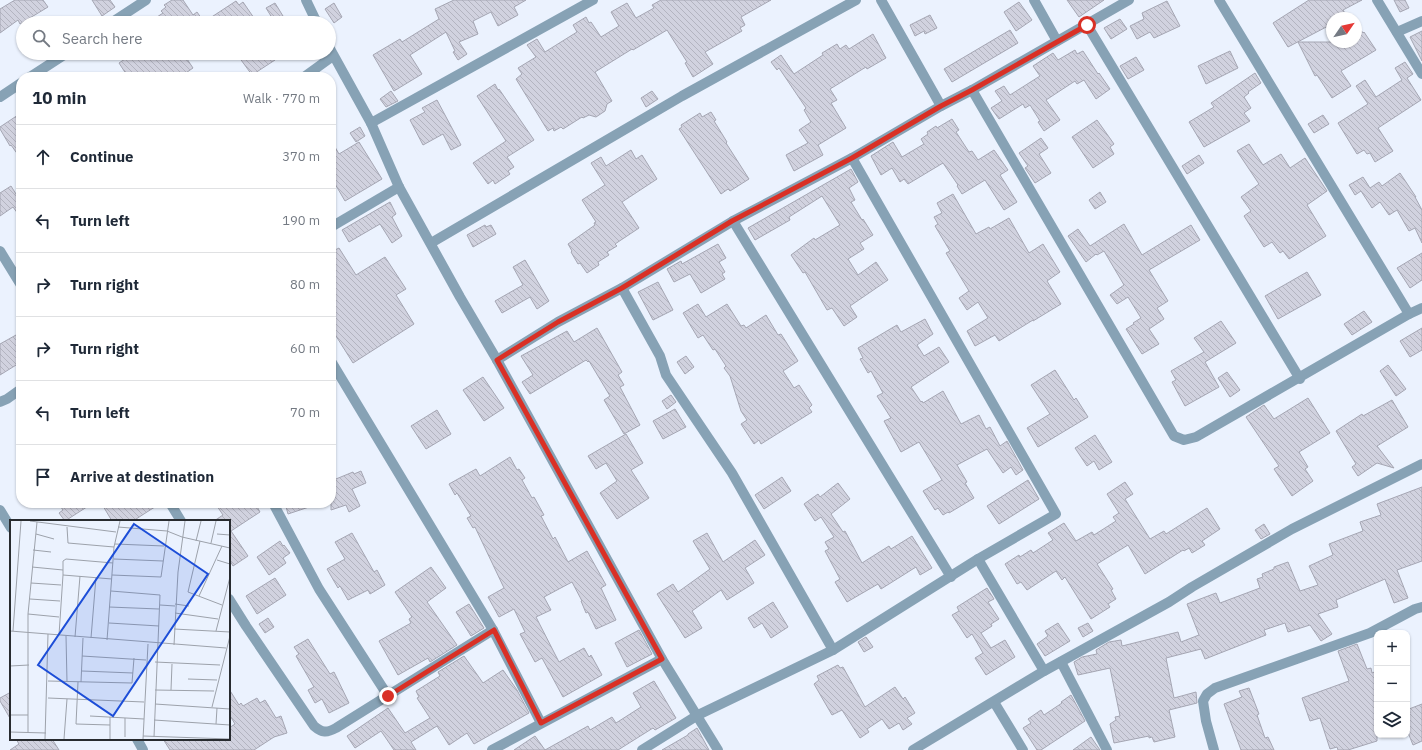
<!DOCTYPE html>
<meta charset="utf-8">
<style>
:root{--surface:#fff;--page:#f6f6f7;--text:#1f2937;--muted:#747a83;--line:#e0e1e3}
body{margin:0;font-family:"IBM Plex Sans",sans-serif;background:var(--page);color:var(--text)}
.controls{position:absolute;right:12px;bottom:12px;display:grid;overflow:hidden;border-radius:8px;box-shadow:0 1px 3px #0004}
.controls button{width:36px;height:36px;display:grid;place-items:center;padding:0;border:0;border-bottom:1px solid var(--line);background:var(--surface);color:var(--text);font:20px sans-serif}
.compass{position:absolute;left:1326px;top:12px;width:36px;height:36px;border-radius:50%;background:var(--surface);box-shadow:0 1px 3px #0004;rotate:56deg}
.stop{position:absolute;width:12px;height:12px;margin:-9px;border:3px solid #d93025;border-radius:50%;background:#fff}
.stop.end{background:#d93025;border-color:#fff;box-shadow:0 1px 4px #0008}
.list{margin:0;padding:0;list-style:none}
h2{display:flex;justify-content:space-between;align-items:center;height:52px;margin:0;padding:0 16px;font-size:17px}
h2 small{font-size:13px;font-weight:400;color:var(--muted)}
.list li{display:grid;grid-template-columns:26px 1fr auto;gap:12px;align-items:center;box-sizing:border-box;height:64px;padding:0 16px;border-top:1px solid var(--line)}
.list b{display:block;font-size:15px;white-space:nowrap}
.list em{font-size:13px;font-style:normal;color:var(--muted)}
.icon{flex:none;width:22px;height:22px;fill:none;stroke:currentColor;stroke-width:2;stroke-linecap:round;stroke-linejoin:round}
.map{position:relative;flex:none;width:1422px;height:750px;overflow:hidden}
.search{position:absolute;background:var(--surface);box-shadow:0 1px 3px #0004;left:16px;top:16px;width:320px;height:44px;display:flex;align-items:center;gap:10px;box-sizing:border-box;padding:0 14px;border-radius:22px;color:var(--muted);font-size:15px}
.panel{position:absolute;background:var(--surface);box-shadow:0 1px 3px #0004;left:16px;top:72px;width:320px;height:436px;border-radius:16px}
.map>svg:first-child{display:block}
.building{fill:url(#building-back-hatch);stroke:#a5a6b3}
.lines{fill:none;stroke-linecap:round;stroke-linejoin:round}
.street{stroke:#87a2b5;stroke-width:10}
.route{stroke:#d93025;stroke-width:5}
.inset-road{fill:none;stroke:#9da2ab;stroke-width:1}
.view{fill:#1d4ed8;fill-opacity:0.15;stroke:#1d4ed8;stroke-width:2}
.inset-edge{fill:none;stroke:#282b2f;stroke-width:2}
</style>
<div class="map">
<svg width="1422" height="750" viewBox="0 0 1422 750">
<defs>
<pattern id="building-back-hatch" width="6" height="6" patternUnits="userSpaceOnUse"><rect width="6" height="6" fill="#d1d2df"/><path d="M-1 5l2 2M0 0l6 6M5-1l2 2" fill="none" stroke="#b3b4c0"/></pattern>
</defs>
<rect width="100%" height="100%" fill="#ebf2fe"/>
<g class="building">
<polygon points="15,0 43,0 48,7 20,24 18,20 0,33 0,9"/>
<polygon points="92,0 110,0 115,7 102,16"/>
<polygon points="172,0 183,0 193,15 197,12 204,22 236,1 239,5 243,2 254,18 246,23 148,23 163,13 161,11 166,7 164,5"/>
<polygon points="454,0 526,0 514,7 518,15 498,26 491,12 473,21 478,34 459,42 467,54 458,60 453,52 455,51 446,32 410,55 422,74 394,91 373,55 400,39 402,42 439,19 435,9"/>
<polygon points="661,0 771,0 741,17 745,25 740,28 742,31 705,52 713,64 693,77 685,63 687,62 667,30 633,50 632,49 595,72 612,101 607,104 605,111 596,117 589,115 583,118 582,117 563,129 561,127 554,131 553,128 548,131 516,79 522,74 518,68 536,57 527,45 537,39 545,52 577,32 573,25 586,17 589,23 591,22 601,37 619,26 611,12 627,3 636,18 654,8 652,5"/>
<polygon points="1067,0 1104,0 1079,17"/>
<polygon points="1309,0 1362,0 1343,10 1348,18 1332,18 1332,24 1288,47 1273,23"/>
<polygon points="1394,0 1405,0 1409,8 1400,12"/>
<polygon points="1167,1 1180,26 1154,38 1150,32 1137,39 1130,26 1144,19 1142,13"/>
<polygon points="1019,2 1032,20 1016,31 1004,12"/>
<polygon points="275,3 283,16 274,21 266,8"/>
<polygon points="334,3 342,17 334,23 325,9"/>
<polygon points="930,15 937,28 925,34 924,31 915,36 910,25"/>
<polygon points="1120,19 1127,29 1111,39 1104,28"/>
<polygon points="1356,23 1363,33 1364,32 1376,50 1341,71 1351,86 1332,98 1317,75 1315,76 1298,42 1356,42"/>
<polygon points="1010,30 1018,43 952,82 944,69"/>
<polygon points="1422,31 1422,61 1410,37"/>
<polygon points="873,34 886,58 867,69 866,67 830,89 837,100 831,103 846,128 818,145 823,155 794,171 786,155 808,143 799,130 811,122 804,110 806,108 779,68 777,70 771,62 781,55 794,74 823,55 822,53 837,44 840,49 846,45 849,49"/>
<polygon points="1075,50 1077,54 1083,51 1098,74 1099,73 1110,89 1096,99 1084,80 1077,84 1075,81 1046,100 1060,120 1044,131 1038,122 1040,121 1030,105 1025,108 1023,104 999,119 991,108 1002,101 995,91 1004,86 1010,95 1040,76 1033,66 1053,53 1058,60"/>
<polygon points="1230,51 1238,68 1206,84 1198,66"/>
<polygon points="134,53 183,53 193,68 180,77 128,77 119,63"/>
<polygon points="236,53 270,53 275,60 252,75"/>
<polygon points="1136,57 1144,70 1128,79 1120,66"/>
<polygon points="1405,62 1413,74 1407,78 1421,100 1378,128 1393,151 1375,162 1370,153 1367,154 1364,150 1357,154 1338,123 1368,104 1356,86 1365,80 1376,97 1402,80 1395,68"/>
<polygon points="1255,73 1261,83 1248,92 1249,93 1244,97 1251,108 1244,113 1250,121 1204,147 1189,122 1214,107 1211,103"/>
<polygon points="495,84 498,90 499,89 534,140 507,157 514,167 508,171 510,174 495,184 493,180 488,184 473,163 506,141 477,96"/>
<polygon points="391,91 398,101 386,107 380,99"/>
<polygon points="652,91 658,99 646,107 641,98"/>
<polygon points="437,100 461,145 451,150 443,134 423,145 410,120 425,112 422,108"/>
<polygon points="711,112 716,120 714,121 727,142 726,143 749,179 730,191 728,189 721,194 679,129 682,127 681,125 700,113 702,117"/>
<polygon points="21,113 21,159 11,145 10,146 0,129 0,127"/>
<polygon points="1323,115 1329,124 1314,133 1308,124"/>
<polygon points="952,119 959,130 956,132 969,152 972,151 978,160 994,150 1008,170 1000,175 1017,202 1004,210 985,180 962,194 957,186 958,185 943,163 908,184 904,179 900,182 892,168 881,175 871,156 893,142 902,157 924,144 921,139 928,134 927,132 936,126 937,128"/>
<polygon points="1097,120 1114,144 1110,147 1114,154 1093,168 1072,137"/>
<polygon points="360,127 365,136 356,142 350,133"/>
<polygon points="1041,138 1048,148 1039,154 1051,173 1035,183 1025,168 1028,166 1019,153"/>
<polygon points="331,140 339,154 359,142 382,179 345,201 331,177"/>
<polygon points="1249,144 1263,165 1281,154 1290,168 1305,158 1327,191 1307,205 1326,236 1289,259 1283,251 1280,253 1272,242 1264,247 1244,216 1251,211 1241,197 1259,184 1237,151"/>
<polygon points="631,150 636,159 642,155 657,179 622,202 639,228 615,244 617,246 607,252 609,255 598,262 599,265 587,273 580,263 578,264 571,252 572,251 568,244 595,225 594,223 596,222 582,200 605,185 591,163 601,157 606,166"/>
<polygon points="1199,155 1204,163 1187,174 1182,166"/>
<polygon points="851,169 858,182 849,188 855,200 851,202 862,220 863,219 873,235 860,243 864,249 848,259 858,275 876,262 888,280 850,306 857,317 844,326 832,308 827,310 805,272 803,273 791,255 814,238 815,240 840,225 822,196 789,217 790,220 755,240 748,228"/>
<polygon points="1400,173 1416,197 1415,197 1422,210 1422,243 1415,228 1409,231 1397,210 1389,215 1380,202 1372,208 1361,191 1355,195 1349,185 1363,177 1370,188 1379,182 1382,186"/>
<polygon points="11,186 21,202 21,218 13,207 0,216 0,193"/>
<polygon points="1100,192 1106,202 1095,209 1089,200"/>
<polygon points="953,194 976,234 989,227 990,229 1009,218 1029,253 1043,244 1060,272 1047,281 1061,304 1033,321 1033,320 999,341 995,335 975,346 967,331 988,318 978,302 967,310 959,298 969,291 946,253 950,251 935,226 938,224 934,217 942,213 937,203"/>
<polygon points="390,202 396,214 392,217 402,236 392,243 380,224 349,242 342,230"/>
<polygon points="1124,224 1142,255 1191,225 1200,240 1149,270 1168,301 1157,308 1164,319 1149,329 1159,344 1142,354 1126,329 1134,324 1133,323 1141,318 1128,297 1117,304 1110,295 1124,285 1104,251 1097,255 1096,254 1086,262 1068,236 1078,229 1090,246"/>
<polygon points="485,225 486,227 491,225 496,234 473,247 467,235"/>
<polygon points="718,244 726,258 719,262 725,272 722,274 725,279 701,293 690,274 674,282 667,269 681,261 682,264"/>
<polygon points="339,248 356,275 385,257 406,289 396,295 414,324 353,363 331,328 331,252"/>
<polygon points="1422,253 1422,280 1410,288 1397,268"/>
<polygon points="525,260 549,301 537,309 530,297 502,313 495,301 523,285 513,267"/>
<polygon points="1307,272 1321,295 1278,319 1265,296"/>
<polygon points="658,282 673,310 653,320 638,292"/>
<polygon points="698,304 706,317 727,304 741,326 744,325 746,328 766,315 778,335 781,334 798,361 783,371 794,388 799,385 812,405 809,408 812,412 761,444 759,440 754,444 741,424 747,420 741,411 730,376 724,368 726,366 715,349 713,350 703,335 698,338 683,313"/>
<polygon points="1364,311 1372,322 1352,335 1344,324"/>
<polygon points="925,319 933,334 917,345 924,356 939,347 949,362 911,387 921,402 922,401 923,403 943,391 961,424 979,415 986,429 990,427 1000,446 1007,441 1023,470 1016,475 1011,467 1003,473 987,449 957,465 967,482 965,483 974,498 949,513 948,512 943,515 938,508 935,510 923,491 942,480 919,442 901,452 884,421 891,418 877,396 883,393 871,371 868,373 860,359 863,358 858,348 897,325 901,332"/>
<polygon points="1221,321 1236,343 1205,362 1219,387 1185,406 1172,382 1176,380 1171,371 1204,352 1194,338"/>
<polygon points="597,328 622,372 618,375 624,385 620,387 640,425 624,434 604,400 610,396 589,361 588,362 586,360 530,394 522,382 533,375 521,356 567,331 574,342"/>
<polygon points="1422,328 1422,350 1410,357 1400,341"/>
<polygon points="16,335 21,344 21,362 0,375 0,344"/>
<polygon points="686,356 694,367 685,374 677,362"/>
<polygon points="1388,365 1406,389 1396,396 1380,371"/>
<polygon points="1055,370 1074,400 1076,398 1088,417 1038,447 1027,428 1050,414 1031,385"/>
<polygon points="1227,372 1240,390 1230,397 1218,378"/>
<polygon points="483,377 504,408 484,421 463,390"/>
<polygon points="671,395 676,402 667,409 662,401"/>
<polygon points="1308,398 1330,433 1299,452 1308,467 1305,469 1313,481 1292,496 1274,469 1279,466 1246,417 1264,405 1274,419"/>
<polygon points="1392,400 1408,427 1377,446 1394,468 1377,463 1358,476 1352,467 1356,464 1336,431 1362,414 1363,416"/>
<polygon points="675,409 686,427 663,439 653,421"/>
<polygon points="437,410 451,434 426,449 411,426"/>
<polygon points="626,434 643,463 631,470 649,498 617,519 600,493 617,481 606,463 596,469 588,456"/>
<polygon points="1095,435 1112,462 1099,470 1094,461 1087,466 1075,448"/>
<polygon points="510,457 517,470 519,469 525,478 522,480 532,498 534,497 544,515 541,516 553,539 555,537 568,562 587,551 606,585 601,588 616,620 596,629 588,612 586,613 581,601 582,601 572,582 544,597 551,610 536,617 559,662 584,648 589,657 591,655 602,675 563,697 542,658 535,662 520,634 525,632 514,609 499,617 488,597 504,588 475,527 473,528 467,518 471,516 457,493 455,495 449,484 476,469 480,476"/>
<polygon points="361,471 366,483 352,489 360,506 349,512 346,505 331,510 331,481 353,472 354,474"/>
<polygon points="782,477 791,491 764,509 755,495"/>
<polygon points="1028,480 1039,499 999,524 987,506"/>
<polygon points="1125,482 1133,494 1125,499 1150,539 1164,531 1166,534 1207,508 1220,529 1202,541 1205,545 1192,553 1189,548 1184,551 1183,550 1145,574 1128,545 1097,564 1113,589 1111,590 1116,599 1108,604 1110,607 1091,619 1065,577 1062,580 1056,571 1027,590 1021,582 1017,584 1005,564 1019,555 1020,557 1031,550 1033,553 1053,540 1048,533 1064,523 1076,541 1092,532 1094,535 1116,521 1113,517 1119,513 1107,494"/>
<polygon points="838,483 850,499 831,514 843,532 845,531 862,563 889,546 891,549 912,536 932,568 920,575 916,567 881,589 878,584 847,602 835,582 840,579 825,551 829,549 825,542 834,537 821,517 815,521 804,504 818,494 820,497"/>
<polygon points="1422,487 1422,561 1397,570 1408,598 1394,603 1385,579 1336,600 1338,607 1318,614 1332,634 1321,641 1310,625 1288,632 1285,623 1264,630 1266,635 1205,659 1201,649 1166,658 1174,698 1196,692 1197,703 1169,710 1175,737 1154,742 1152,737 1149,738 1149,736 1114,743 1110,724 1116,720 1115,717 1120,716 1110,668 1078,675 1074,662 1082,657 1097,654 1096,650 1109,642 1121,640 1122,646 1178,632 1181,642 1199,635 1187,604 1216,593 1220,603 1260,588 1257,579 1263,577 1262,574 1274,569 1274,567 1288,562 1300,591 1318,585 1309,566 1333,555 1329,544 1363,531 1360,522 1381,515 1377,504"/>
<polygon points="58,503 93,503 65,521 59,513 63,510"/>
<polygon points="108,503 161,503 133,521 112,521 103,506"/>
<polygon points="215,503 255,503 260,512 231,531 248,556 233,566 229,559 229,521 214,521 223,515"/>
<polygon points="285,503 315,503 315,505 288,514"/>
<polygon points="1264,524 1270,534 1261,539 1255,530"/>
<polygon points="352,533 374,572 377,570 385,585 370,594 368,590 348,600 340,586 338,588 327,569 345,559 335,542"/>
<polygon points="707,533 723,562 755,540 765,555 745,568 754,583 727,600 721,590 692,611 702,628 685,638 657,594 673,584 678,592 710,569 693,541"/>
<polygon points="280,541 283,546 284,545 290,553 283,558 286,563 269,575 257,557"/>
<polygon points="431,567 446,588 427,602 457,645 430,662 428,658 398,675 379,641 411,623 409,619 412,617 395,592"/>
<polygon points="275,578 286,595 257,614 246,596"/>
<polygon points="987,588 994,599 988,602 999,619 991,624 992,626 981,633 991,648 1005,640 1015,657 986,675 975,658 983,653 972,634 967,638 952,615 959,611 957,607"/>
<polygon points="773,602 788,627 771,638 762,623 754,628 748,618"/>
<polygon points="469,604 484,628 471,636 456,612"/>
<polygon points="268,618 274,627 265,633 259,624"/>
<polygon points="1058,623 1070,641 1045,656 1037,644 1048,636 1045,631"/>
<polygon points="1088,623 1093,631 1083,637 1078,628"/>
<polygon points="639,630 652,654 627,667 615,643"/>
<polygon points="866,637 873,647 864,652 858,642"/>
<polygon points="308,639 330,674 334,672 349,703 329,713 322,699 315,703 308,690 314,687 296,656 299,654 294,647"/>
<polygon points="1357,644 1367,669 1371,668 1372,673 1377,671 1377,741 1348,750 1338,750 1337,747 1330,749 1320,718 1310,721 1302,698 1349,681 1338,651"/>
<polygon points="464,656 483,683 503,670 517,690 529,713 474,744 467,733 449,745 437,726 411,742 416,750 394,750 381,731 355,748 347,736 388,708 405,733 430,718 417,698 419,697 416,691 440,676 438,672"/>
<polygon points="838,665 840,668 843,667 865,707 895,687 903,699 905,697 915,713 907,718 912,724 903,730 899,723 889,729 882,719 867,729 869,732 860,738 842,710 832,715 814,684 819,680 817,676"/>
<polygon points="654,681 676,718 655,730 653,728 618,750 545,750 588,726 590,730 612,717 616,723 641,707 633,693"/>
<polygon points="1249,688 1259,714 1257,715 1265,738 1268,737 1274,750 1241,750 1224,704 1242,697 1239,691"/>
<polygon points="229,689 239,705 241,703 243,706 257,698 260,703 265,700 276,718 281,716 287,733 274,737 254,750 170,750 163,739 229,739 229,728 235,724 229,714"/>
<polygon points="11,692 11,720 0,701 0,698"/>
<polygon points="1071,695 1085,721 1041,750 1037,750 1023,728 1031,723 1028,719 1041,710 1044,715 1062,703 1061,702"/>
<polygon points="1422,704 1422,741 1413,745 1407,730 1407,714 1410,713 1409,709"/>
<polygon points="697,728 709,750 662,750 688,735 688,734"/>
<polygon points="535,736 545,750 514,750"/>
<polygon points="1091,737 1100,750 1073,750"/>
<polygon points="16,739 52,739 59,750 10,750 19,744"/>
</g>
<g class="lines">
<g class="street">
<polyline points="306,0 317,23"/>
<polyline points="881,0 941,106"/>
<polyline points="1034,0 1057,41"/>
<polyline points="1219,0 1409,314"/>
<polyline points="1377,0 1422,74"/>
<polyline points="111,23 146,0"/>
<polyline points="1087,25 1300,379"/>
<polyline points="1397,32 1422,21"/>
<polyline points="329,47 371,123 399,187 460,297 497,360 662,659 718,750"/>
<polyline points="30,77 67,53"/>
<polyline points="304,77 333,56"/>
<polyline points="972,90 1174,436 1184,440 1196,437 1409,314 1422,308"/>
<polyline points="0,97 21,83"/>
<polyline points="371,123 593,0"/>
<polyline points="733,221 951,577"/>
<polyline points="331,227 399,187"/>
<polyline points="431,243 682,96 856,0"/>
<polyline points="0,251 21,285"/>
<polyline points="622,288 660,356 666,375 732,473 833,650"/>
<polyline points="497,360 558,322 622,288 733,221 852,158 941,106 972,90 1129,0"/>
<polyline points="331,361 493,630 541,723"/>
<polyline points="0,402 7,399 21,389"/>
<polyline points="170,503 181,521"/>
<polyline points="273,503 319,589 388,696"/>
<polyline points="0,510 11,528"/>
<polyline points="978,559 1044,671"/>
<path d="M 229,599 L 246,626 L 314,726 C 322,733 327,733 336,728 L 493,630"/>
<polyline points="1061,662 1107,750"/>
<polyline points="994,702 1023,750"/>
<polyline points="137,739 143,750"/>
<polyline points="492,750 662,659"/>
<polyline points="642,750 698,715 833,650 978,559 1056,514 852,158"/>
<polyline points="913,750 1044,671 1169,602 1192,587 1292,529 1422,464"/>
<polyline points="1214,750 1206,721 1203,701 1207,694 1215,688 1370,633 1415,609 1422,607"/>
</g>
</g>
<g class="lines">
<polyline class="route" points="388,696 494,630 541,723 662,659 497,360 558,322 622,288 732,221 852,158 941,106 972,90 1087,25"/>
</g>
<g transform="translate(10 520)">
<rect width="220" height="220" fill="#ebf2fe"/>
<path class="inset-road" d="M 20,1 L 106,12M 57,7 L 58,23 L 104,27M 108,7 L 157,11 L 172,17 L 220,28M 26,14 L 44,19M 207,14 L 220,15M 186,21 L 191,1M 190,21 L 178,72 L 212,85M 201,23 L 206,1M 105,24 L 154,26M 23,30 L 41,32M 104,39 L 153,41M 207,40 L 220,44M 22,47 L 53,50 L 53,55 L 102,59M 53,50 L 53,41 L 56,39 L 103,43M 102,55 L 151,57 L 159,1M 21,63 L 51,65M 101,71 L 150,75 L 144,217M 189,76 L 212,26M 20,79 L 50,81M 165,84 L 179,86M 150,85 L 165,86M 99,87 L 149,89M 165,93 L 208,99M 18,94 L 49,97M 99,103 L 149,106M 164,109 L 220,112M 0,111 L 216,128M 3,111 L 11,1M 206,111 L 220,57M 49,115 L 53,55M 56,116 L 57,162M 65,117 L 70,56M 81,118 L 86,57M 97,120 L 104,27 L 110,1M 164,125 L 168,52 L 175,1M 72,136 L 136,140M 145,142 L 210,145M 0,146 L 19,145M 72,151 L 123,153M 178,159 L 207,160M 38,161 L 122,163 L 124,138M 68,162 L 66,204 L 100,205M 71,162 L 73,118M 145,170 L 204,171M 161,170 L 162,144M 38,178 L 134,182M 145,184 L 220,189M 202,187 L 220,116M 0,195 L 18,195M 80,196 L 134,199M 115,198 L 115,217M 144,200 L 220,205M 206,204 L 207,188M 0,212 L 36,213M 18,212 L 18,94 L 27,2M 133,216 L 220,219M 35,219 L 38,114M 54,219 L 57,179M 100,219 L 100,197M 133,219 L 138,124"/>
<path class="view" d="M 124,4 L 198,54 L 103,196 L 28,145 Z"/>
<rect width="220" height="220" class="inset-edge"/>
</g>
</svg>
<div class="controls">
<button>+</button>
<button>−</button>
<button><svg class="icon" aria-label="layers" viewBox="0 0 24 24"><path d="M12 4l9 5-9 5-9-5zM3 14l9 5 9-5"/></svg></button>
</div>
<svg class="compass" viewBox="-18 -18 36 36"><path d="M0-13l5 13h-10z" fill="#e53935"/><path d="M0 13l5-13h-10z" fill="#747a83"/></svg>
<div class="stop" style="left:1087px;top:25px"></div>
<div class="stop end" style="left:388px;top:696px"></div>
<div class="search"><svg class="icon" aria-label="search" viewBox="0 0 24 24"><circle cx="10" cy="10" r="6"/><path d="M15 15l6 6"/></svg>Search here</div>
<section class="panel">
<h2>10 min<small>Walk · 770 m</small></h2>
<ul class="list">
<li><svg class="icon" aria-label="ahead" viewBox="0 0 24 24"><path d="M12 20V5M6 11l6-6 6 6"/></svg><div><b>Continue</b></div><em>370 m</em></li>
<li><svg class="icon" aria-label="left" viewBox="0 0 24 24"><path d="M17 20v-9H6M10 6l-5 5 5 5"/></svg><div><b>Turn left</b></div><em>190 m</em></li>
<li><svg class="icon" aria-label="right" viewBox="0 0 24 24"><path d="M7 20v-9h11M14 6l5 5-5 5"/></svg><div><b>Turn right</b></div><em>80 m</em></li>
<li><svg class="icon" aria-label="right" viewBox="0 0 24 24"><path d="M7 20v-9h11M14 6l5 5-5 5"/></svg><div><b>Turn right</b></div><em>60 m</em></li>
<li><svg class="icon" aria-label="left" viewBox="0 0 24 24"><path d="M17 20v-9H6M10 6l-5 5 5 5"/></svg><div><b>Turn left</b></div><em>70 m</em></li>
<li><svg class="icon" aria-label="arrive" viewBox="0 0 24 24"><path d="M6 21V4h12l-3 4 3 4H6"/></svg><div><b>Arrive at destination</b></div></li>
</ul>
</section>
</div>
